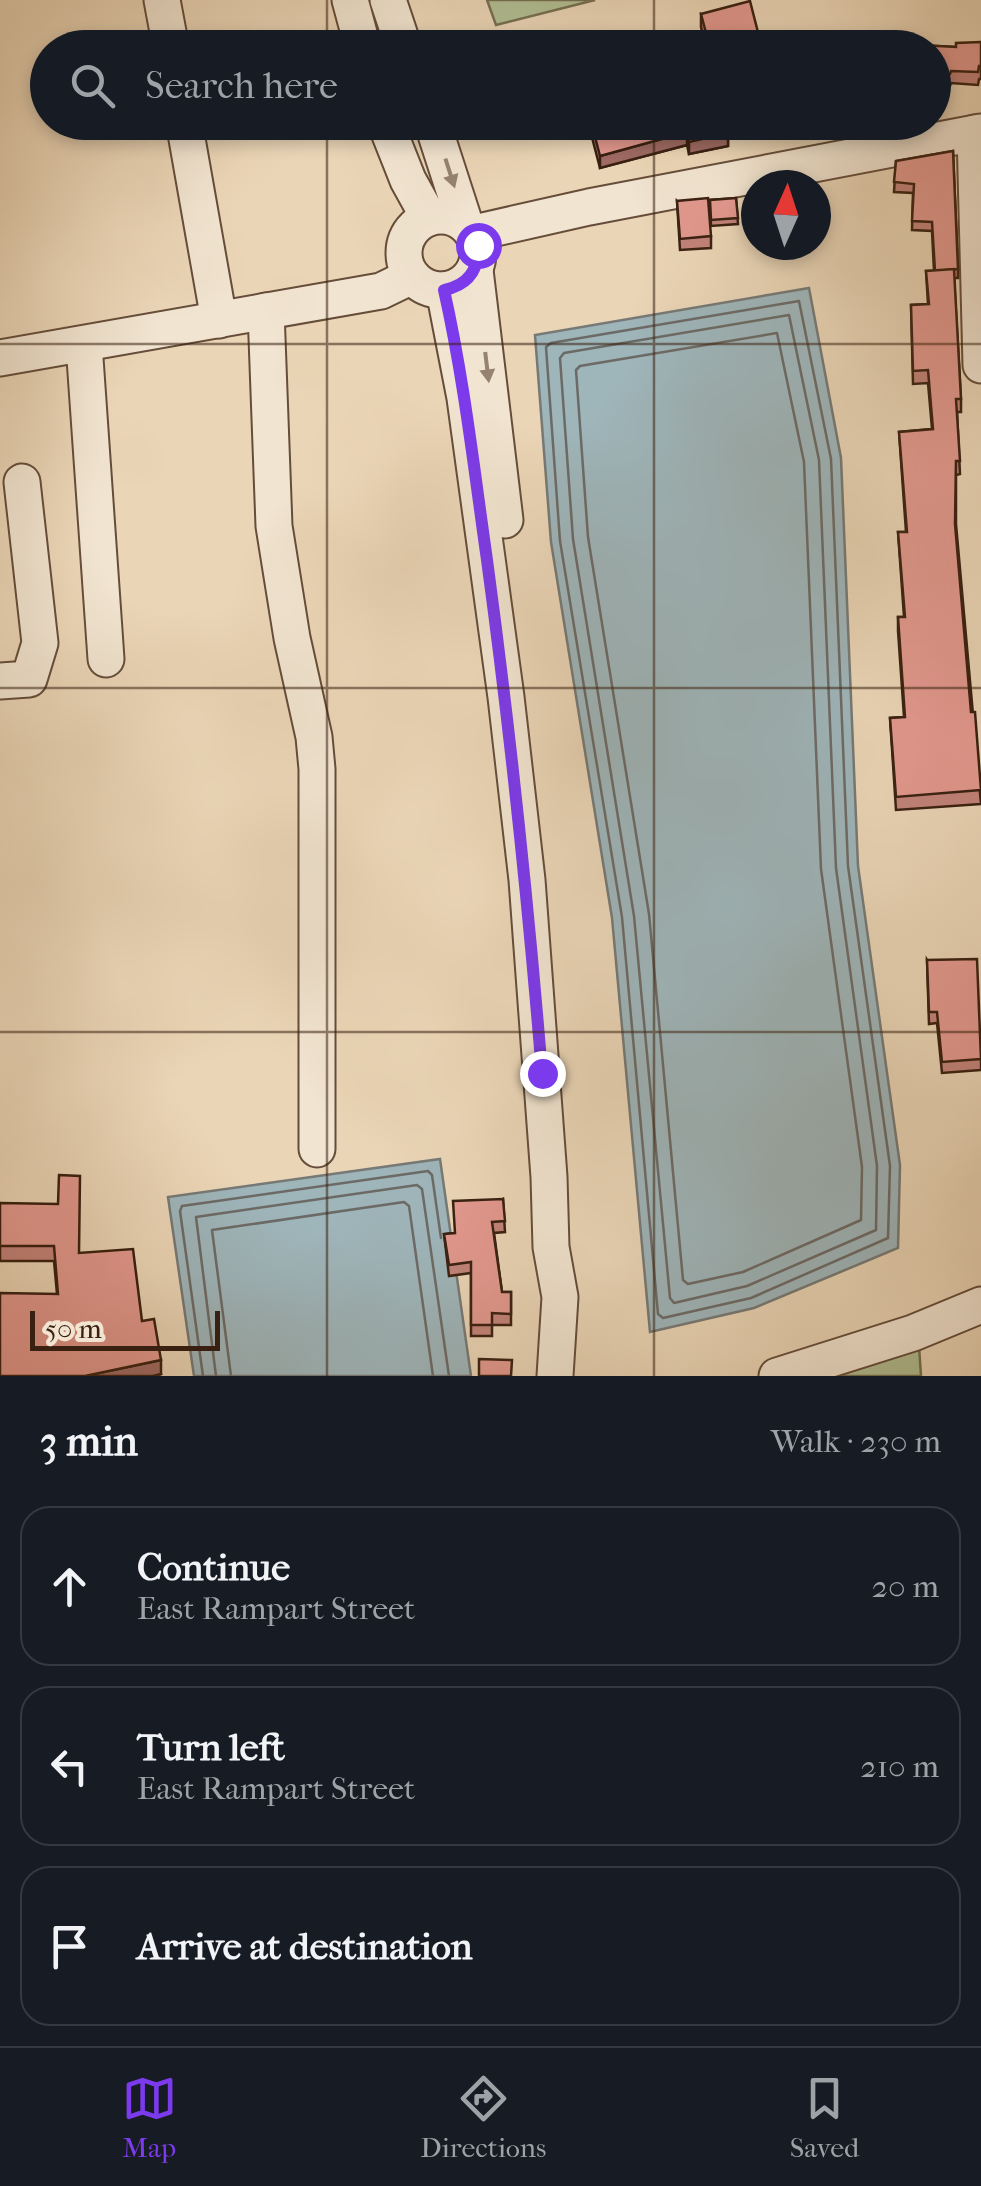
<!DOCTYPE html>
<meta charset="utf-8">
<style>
:root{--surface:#171b24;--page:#242831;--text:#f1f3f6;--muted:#9ea1a6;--line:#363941;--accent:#7c3aed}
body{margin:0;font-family:"IM FELL French Canon",serif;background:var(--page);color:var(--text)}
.compass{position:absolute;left:741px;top:170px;width:90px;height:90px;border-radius:50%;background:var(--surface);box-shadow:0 5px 15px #0003;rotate:3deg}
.scale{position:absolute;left:30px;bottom:25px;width:190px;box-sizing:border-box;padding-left:10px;border:5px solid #392011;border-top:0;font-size:28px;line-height:35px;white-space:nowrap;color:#392011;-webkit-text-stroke:8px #f1e4d0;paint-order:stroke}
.stop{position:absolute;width:30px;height:30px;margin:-22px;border:8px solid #7c3aed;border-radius:50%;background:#fff}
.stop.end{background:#7c3aed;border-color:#fff;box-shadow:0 2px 10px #0008}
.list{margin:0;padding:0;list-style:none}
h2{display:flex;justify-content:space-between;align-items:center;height:130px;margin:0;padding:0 40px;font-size:42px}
h2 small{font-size:32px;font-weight:400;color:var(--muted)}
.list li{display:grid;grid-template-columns:65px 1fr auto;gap:30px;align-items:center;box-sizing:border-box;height:160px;margin:0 20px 20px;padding:0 20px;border:2px solid var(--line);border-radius:30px}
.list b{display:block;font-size:38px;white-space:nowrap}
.list p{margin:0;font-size:32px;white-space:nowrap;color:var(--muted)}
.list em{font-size:32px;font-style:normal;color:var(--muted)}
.icon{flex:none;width:55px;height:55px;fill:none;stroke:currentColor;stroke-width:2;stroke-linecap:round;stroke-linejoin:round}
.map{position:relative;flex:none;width:981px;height:1376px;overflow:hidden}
.search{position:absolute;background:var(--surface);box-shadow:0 5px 15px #0003;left:30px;right:30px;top:30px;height:110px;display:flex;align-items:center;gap:25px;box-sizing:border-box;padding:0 35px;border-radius:55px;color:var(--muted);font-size:38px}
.sheet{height:670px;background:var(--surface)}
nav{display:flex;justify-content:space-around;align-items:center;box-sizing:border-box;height:140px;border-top:2px solid var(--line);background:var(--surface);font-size:28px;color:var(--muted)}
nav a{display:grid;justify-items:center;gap:5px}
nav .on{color:var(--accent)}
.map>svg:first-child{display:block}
.green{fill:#b0be93;stroke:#746f52;stroke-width:2.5}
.water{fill:#9eb5ba;stroke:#767976;stroke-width:2.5}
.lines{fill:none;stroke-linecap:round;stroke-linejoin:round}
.shore{stroke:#6c6a66;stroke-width:2.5}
.minor-casing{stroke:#654d3a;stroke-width:39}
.minor{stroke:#f1e4d0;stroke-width:35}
.wall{fill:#c2837a;stroke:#392011;stroke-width:2.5}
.shaded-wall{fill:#9e6a63;stroke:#392011;stroke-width:2.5}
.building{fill:#e2988e;stroke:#392011;stroke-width:2.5}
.oneway{fill:#958270}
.route{stroke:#7c3aed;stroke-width:12}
.grid{fill:none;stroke:#392011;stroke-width:2.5;stroke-opacity:0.55}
</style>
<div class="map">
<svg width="981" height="1376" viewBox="0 0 981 1376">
<rect width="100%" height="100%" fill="#ead5b6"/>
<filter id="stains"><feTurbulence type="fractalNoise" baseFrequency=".002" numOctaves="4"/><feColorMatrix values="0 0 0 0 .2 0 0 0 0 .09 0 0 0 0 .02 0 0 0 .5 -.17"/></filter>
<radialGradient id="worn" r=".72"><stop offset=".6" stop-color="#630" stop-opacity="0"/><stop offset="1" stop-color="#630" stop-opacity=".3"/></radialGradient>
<g class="green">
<polygon points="487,0 595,0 496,25"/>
<polygon points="917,1316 921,1376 766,1376"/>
</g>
<g class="water">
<polygon points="809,288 841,458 858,866 900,1165 898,1248 754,1308 650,1332 612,918 551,542 535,335"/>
<polygon points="440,1159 471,1376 194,1376 168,1197"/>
</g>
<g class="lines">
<g class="shore">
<polygon points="799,301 831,459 848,866 890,1166 888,1238 751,1298 663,1318 658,1314 622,917 560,541 546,347 551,343"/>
<polygon points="789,315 819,460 836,868 877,1166 876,1230 747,1286 674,1303 670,1298 634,916 573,539 560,358 564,353"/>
<polygon points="777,333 804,462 821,869 862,1167 861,1220 743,1272 688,1284 683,1280 649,914 588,537 576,370 580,366"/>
<polyline points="203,1376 180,1211 182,1206 428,1171 432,1175 441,1238"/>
<polyline points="216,1376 196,1217 417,1185 422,1189 449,1376"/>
<polyline points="231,1376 212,1230 404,1202 409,1206 433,1376"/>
</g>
<g class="minor-casing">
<g id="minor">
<polyline points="162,0 171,48"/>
<polyline points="350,0 363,48"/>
<polyline points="388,0 404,48"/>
<polyline points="184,122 219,320"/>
<polyline points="385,122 408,180 429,218"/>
<polyline points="432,122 465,224"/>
<polyline points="975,133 981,365"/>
<circle cx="441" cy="253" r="37"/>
<polyline points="474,233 589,207 981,132"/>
<polyline points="475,270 505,520"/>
<polyline points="444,290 465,398 506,697 527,880 549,1177 551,1247 560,1297 555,1376"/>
<polyline points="266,311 274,526 292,638 314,737 317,769 317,1149"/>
<polyline points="84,344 106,659"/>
<polyline points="0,358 381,291 412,276"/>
<polyline points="0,681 29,679 40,643 22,482"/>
<polyline points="777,1376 913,1333 981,1305"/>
</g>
</g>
<use href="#minor" class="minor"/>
</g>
<g class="wall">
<polygon points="701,14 762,48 706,48 701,27"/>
<polygon points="841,41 956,47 981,42 981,79 979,79 978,85 951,83 950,86 934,85 934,48"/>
<polygon points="588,122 776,122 776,124 728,135 728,146 689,154 687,145 600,168"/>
<polygon points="953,151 958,269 958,278 954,278 961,399 961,412 957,412 960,474 956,475 956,524 981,804 896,810 890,718 904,717 898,631 898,617 904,617 898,532 906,532 899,432 932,429 928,383 913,384 911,305 928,304 926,271 934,271 932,231 912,230 913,193 894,192 896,161"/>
<polygon points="736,198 738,224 711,226 710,200"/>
<polygon points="677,201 711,236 711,248 680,250"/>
<polygon points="927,960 981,1048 981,1070 942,1073 937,1023 929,1024"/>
<polygon points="503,1199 505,1232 494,1233 502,1292 511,1292 511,1325 492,1325 492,1336 471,1336 471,1273 449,1276 444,1234 454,1233"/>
<polygon points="0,1203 79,1253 142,1321 161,1374 153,1376 0,1376 57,1294 54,1261 0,1261"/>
</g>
<g class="shaded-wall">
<polygon points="730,122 776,124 728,135 728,146 689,154 689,142"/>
<polygon points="687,132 687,145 600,168 600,156"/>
<polygon points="161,1360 161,1374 153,1376 85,1376"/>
</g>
<g class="building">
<polygon points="750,1 762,48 710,48 701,14"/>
<polygon points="822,35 842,36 841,41 956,47 956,43 981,42 981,66 979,66 978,72 951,71 950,74 934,73 934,48 821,48"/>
<polygon points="591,122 730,122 726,124 728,133 689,142 687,132 600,156"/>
<polygon points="953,151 958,269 935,271 932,222 912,221 914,184 894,182 896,161"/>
<polygon points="708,198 711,236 680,239 677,201"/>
<polygon points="736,198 738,218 711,220 710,200"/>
<polygon points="954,269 961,399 956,399 960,461 956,461 955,524 971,712 975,712 981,790 896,797 890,718 905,717 898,617 905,617 898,532 907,532 899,432 933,429 928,370 913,371 911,305 929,304 926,271"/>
<polygon points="977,959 981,1059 942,1062 937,1012 929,1012 927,960"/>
<polygon points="59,1175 80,1176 79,1253 133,1249 142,1321 154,1319 161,1360 85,1376 0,1376 0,1293 58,1294 54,1246 0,1246 0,1203 58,1204"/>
<polygon points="503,1199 505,1221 492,1222 502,1292 511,1292 511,1314 492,1313 492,1325 471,1325 471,1262 449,1265 444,1234 455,1233 453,1201"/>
<polygon points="479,1359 512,1360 511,1376 479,1376"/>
</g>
<defs><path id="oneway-solid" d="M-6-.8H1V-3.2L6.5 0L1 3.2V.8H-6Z" transform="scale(2.5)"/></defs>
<g class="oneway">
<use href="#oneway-solid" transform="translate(450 173) rotate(72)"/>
<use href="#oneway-solid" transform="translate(487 367) rotate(83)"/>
</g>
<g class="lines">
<path class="route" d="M 478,245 C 479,270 468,285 444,290 C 464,379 474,469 487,560 C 510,730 528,901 542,1073"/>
</g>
<path class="grid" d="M 327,0 L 327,48M 654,0 L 654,48M 327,122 L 327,1376M 654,122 L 654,1376M 0,344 L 981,344M 0,688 L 981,688M 0,1032 L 981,1032"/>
<rect width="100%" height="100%" filter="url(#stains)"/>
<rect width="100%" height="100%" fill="url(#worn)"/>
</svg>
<svg class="compass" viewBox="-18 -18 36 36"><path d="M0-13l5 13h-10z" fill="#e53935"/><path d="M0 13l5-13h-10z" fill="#9ea1a6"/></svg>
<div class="scale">50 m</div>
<div class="stop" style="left:478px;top:245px"></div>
<div class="stop end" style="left:542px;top:1073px"></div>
<div class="search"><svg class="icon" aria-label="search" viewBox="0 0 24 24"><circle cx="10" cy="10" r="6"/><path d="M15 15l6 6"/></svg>Search here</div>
</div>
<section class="sheet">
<h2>3 min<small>Walk · 230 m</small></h2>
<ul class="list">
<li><svg class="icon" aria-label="ahead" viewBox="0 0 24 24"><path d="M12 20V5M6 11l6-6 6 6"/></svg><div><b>Continue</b><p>East Rampart Street</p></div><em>20 m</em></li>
<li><svg class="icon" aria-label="left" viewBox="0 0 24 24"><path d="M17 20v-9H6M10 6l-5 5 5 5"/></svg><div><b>Turn left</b><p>East Rampart Street</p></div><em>210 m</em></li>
<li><svg class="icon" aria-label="arrive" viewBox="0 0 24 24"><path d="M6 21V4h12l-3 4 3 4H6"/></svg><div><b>Arrive at destination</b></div></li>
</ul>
</section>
<nav>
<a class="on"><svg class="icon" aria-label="map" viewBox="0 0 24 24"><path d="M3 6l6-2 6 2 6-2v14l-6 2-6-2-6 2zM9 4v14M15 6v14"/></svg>Map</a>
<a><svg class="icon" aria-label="directions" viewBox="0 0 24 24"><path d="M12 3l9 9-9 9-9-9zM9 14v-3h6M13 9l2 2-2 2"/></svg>Directions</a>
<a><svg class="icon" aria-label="saved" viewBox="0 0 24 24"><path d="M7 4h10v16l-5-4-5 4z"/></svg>Saved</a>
</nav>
